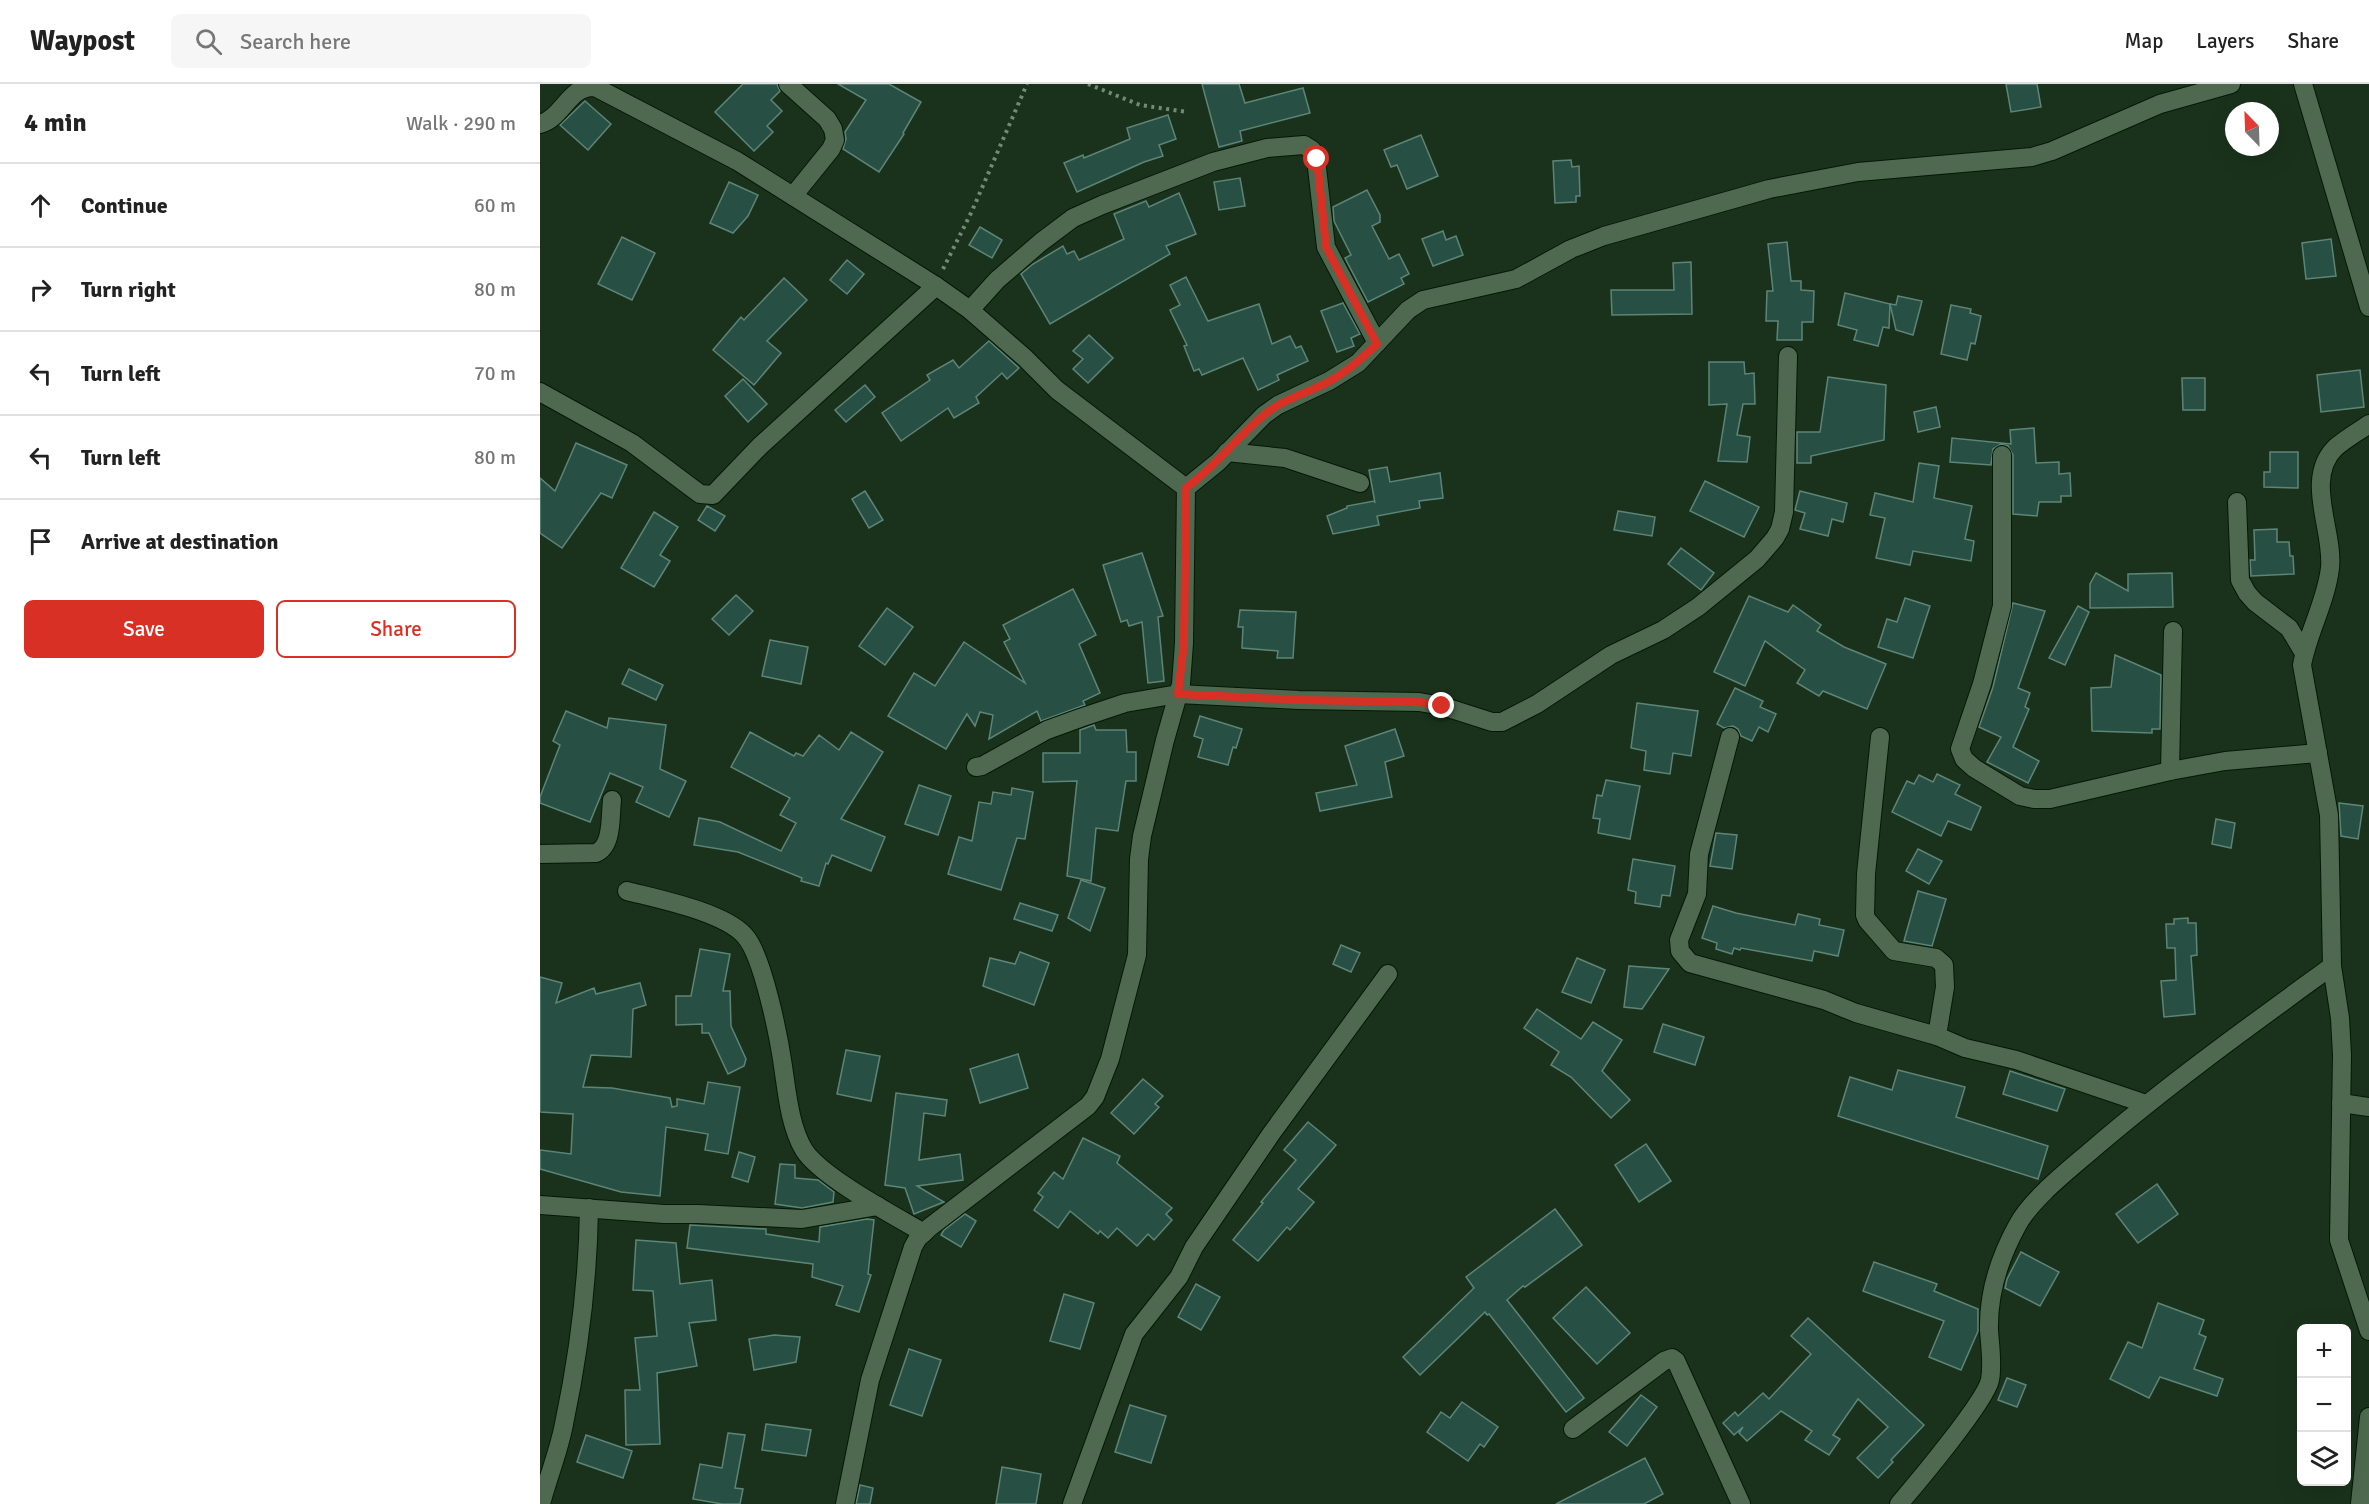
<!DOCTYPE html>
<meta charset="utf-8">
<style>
:root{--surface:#fff;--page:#f6f6f6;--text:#222;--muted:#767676;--line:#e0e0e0;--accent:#d93025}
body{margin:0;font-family:Signika,sans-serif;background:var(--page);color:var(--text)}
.controls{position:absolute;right:18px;bottom:18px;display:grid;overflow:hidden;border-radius:9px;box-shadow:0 6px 24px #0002}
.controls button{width:54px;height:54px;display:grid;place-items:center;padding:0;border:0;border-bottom:2px solid var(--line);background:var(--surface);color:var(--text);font:30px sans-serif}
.compass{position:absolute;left:1685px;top:18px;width:54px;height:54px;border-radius:50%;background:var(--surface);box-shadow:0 6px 24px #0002;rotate:337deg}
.stop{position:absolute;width:18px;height:18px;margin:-14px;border:4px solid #d93025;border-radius:50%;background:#fff}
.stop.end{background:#d93025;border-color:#fff;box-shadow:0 2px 6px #0008}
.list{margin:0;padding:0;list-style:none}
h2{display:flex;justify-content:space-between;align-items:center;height:78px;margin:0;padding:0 24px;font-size:26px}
h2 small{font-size:20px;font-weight:400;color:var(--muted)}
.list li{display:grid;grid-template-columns:39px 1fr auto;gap:18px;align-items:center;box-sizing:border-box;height:84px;padding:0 24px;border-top:2px solid var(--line)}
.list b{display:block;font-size:22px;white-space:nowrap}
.list em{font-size:20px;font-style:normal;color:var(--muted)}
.actions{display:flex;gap:12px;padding:18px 24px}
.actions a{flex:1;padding:14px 0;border:2px solid var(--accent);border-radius:9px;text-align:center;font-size:21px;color:var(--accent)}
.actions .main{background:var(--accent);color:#fff}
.icon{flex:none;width:33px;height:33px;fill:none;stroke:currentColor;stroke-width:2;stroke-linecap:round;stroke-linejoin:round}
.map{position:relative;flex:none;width:1829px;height:1420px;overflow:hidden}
header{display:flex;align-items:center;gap:36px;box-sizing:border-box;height:84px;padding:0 30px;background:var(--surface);border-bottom:2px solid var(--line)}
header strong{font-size:28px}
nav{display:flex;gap:33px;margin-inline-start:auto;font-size:21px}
.search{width:420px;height:54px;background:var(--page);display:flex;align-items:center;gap:15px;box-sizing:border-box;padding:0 21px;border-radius:9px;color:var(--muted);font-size:22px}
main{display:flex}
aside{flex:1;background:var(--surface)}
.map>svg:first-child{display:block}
.building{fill:#284f43;stroke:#5d8577;stroke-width:1.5}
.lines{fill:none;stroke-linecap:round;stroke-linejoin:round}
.minor-casing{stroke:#031905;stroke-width:20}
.path{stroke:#758977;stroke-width:4;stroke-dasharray:3 4.5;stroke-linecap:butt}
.minor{stroke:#4f6950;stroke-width:18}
.route{stroke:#d93025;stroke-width:8}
</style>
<header>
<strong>Waypost</strong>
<div class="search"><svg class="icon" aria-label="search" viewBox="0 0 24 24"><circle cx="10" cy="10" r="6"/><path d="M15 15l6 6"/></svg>Search here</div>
<nav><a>Map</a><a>Layers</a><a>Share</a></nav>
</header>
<main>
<aside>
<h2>4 min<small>Walk · 290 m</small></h2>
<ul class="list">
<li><svg class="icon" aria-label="ahead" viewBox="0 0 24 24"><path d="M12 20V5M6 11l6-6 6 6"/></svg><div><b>Continue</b></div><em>60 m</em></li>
<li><svg class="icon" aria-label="right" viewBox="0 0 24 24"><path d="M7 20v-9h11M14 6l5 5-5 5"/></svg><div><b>Turn right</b></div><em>80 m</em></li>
<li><svg class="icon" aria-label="left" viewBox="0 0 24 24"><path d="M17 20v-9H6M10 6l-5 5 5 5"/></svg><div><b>Turn left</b></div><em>70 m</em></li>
<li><svg class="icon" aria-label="left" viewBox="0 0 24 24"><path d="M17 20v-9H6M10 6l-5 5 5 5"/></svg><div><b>Turn left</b></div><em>80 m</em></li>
<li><svg class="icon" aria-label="arrive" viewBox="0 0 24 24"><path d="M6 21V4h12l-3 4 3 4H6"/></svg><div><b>Arrive at destination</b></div></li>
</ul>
<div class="actions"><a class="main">Save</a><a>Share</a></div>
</aside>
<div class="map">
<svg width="1829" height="1420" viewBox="0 0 1829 1420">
<rect width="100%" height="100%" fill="#1a321c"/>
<g class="building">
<polygon points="203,0 237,0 240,7 231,16 242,27 227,42 233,48 214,67 175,28"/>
<polygon points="298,0 349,0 381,18 363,49 364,50 339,88 303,65 306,55 305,48 326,16"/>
<polygon points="662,0 699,0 705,19 763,4 770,29 700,47 702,57 679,63"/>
<polygon points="1466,0 1497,0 1501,23 1471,28"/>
<polygon points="45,17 71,40 48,66 20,41"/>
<polygon points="628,31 636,55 619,61 623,72 604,78 537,108 524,79 543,71 544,74 590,55 587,44"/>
<polygon points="881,51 898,92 867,105 857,81 851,83 844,66"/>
<polygon points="1031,76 1032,83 1039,82 1040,112 1036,112 1036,118 1015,119 1013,77"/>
<polygon points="700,94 705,122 679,126 674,98"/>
<polygon points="189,98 218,111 208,132 193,149 170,139"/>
<polygon points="827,106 840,131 840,138 832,142 849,175 859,170 869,190 861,194 864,200 828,218 805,174 811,171 794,137 793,123"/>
<polygon points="639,109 656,150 626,162 630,170 510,240 481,190 493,180 523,162 527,170 534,167 539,176 584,155 574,130 606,117 609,123"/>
<polygon points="440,143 462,156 452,174 429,161"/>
<polygon points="903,147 906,156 916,152 923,171 893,182 882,155"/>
<polygon points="82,153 115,169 92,216 58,200"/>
<polygon points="1791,155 1796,192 1766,195 1762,159"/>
<polygon points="1247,158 1251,197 1261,197 1261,206 1274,207 1273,238 1262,238 1262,256 1237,256 1238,237 1226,237 1227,207 1233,207 1228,160"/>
<polygon points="307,176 324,190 307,210 290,196"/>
<polygon points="1151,178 1152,230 1072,231 1071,206 1134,206 1133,179"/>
<polygon points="646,193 668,237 719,220 732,260 750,252 756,264 761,262 768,277 737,291 739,296 718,306 703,274 662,291 659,285 654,287 644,262 647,261 630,226 640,221 630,201"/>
<polygon points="244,194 267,216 227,257 241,269 214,301 173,266 201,233 204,236"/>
<polygon points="1305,209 1350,220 1349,244 1343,243 1338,262 1314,256 1317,246 1298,241"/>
<polygon points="1358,212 1382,217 1373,251 1356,246 1350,220 1356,221"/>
<polygon points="803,219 820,250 811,254 814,262 797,268 781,227"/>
<polygon points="1411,221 1431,225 1430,229 1441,232 1435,260 1431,259 1427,276 1401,270"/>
<polygon points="549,251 573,274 548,299 533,285 543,275 533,267"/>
<polygon points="449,257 479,284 467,295 462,289 436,313 439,319 414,334 408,324 361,357 342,329 390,296 387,291 413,276 419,284"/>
<polygon points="1169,278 1204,278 1205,290 1214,289 1215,320 1203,320 1197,351 1210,353 1207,378 1178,377 1187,320 1169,321"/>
<polygon points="1820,286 1824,323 1781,328 1777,291"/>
<polygon points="1288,293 1346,301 1344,356 1271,372 1271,379 1257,379 1257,348 1280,348"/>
<polygon points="1642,294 1665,294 1665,326 1643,326"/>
<polygon points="203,295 227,320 208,338 185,312"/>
<polygon points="325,301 335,313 306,338 295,326"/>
<polygon points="1396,323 1400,343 1378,348 1374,328"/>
<polygon points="1494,344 1496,379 1519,378 1519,390 1530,389 1531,412 1521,412 1521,418 1499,418 1497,432 1473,430 1473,371 1468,362 1461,360 1453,365 1451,381 1410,378 1412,354 1471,360 1470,346"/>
<polygon points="36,359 87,381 72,414 61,409 22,464 0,449 0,394 15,407"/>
<polygon points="1730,368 1758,368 1758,404 1724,403 1724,388 1730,388"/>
<polygon points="1379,379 1399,382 1394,414 1432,422 1425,455 1434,457 1431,477 1373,467 1370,481 1336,474 1345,434 1330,431 1335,409 1373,418"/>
<polygon points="847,383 850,398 900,389 903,414 879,417 880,424 837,432 839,441 793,450 787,432 807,424 807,422 834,417 835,419 829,386"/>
<polygon points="1165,397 1219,423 1204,453 1150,427"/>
<polygon points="325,407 343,436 329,444 312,415"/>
<polygon points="1260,407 1307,419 1303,438 1292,435 1288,452 1260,445 1265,429 1255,426"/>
<polygon points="167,422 185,432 175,447 158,436"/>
<polygon points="1078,427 1115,433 1112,452 1074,446"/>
<polygon points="114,428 138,443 120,471 130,477 114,503 81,484"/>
<polygon points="1737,445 1737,458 1749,458 1750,472 1753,472 1754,490 1711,492 1710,476 1715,476 1714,446"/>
<polygon points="1141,464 1174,489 1161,506 1128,480"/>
<polygon points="602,469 623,532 618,533 624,597 608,599 602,538 589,542 587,536 581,538 563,481"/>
<polygon points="1556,489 1588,507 1588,490 1632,489 1633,523 1550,524 1550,500"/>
<polygon points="533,505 556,551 539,560 560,609 543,617 545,621 501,637 497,627 449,655 453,631 440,628 435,642 427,630 406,665 348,632 374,589 395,602 424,558 485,599 464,558 470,555 463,541"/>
<polygon points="196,511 213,527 189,551 172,535"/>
<polygon points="1209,512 1248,528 1253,521 1281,541 1277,547 1304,563 1346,580 1327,625 1283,607 1279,612 1257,599 1265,586 1225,557 1205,602 1174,588"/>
<polygon points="1365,514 1390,522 1373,574 1338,563 1347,535 1357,538"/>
<polygon points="1473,519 1505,527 1478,604 1490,609 1485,623 1489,625 1473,663 1499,677 1488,699 1447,678 1461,653 1439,643 1453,603"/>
<polygon points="1538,522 1549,528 1525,581 1509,574"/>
<polygon points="347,524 373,543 345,581 319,562"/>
<polygon points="700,526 756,528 753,574 737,574 738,567 702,564 703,543 698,543"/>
<polygon points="230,556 268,563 261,600 222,592"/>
<polygon points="1575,571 1621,591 1620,645 1612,645 1612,649 1552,647 1551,604 1571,603"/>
<polygon points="89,585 123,601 116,616 82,600"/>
<polygon points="1195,604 1223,617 1220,623 1236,630 1228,648 1219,643 1212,657 1201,652 1198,645 1193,642 1184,644 1177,640"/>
<polygon points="1097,619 1158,627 1151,672 1133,669 1130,690 1104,686 1106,667 1091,664"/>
<polygon points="26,627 67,644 69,634 126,641 120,685 146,697 129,733 96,718 103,703 70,689 50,738 0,719 0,713 20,661 13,657"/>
<polygon points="660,632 702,645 696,664 693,663 688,681 658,673 663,655 654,652"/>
<polygon points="554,641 556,646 586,646 587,668 596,668 596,697 586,697 578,747 556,744 551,797 527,792 537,697 503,698 503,669 540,669 540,646"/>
<polygon points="855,645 864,672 845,678 852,713 780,727 776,709 817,701 805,662"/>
<polygon points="210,648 254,672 256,669 263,672 279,651 299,666 311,648 343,668 301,735 345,753 331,787 292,771 288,780 286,779 279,802 261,797 262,794 198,768 154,761 159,734 180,738 241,767 256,739 240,731 250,714 191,683"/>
<polygon points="1397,690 1420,701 1415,710 1441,723 1431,746 1408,737 1401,752 1352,728 1367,697 1374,700 1379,691 1393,698"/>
<polygon points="1066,696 1100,702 1090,755 1058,749 1060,735 1053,734 1057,711 1062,712"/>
<polygon points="379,701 411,712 398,751 365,740"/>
<polygon points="472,704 493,708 485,755 477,754 461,806 408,790 419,753 432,757 439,718 451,720 453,708 471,711"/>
<polygon points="1799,719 1823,722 1818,755 1801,752"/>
<polygon points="1676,735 1695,739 1691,764 1672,760"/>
<polygon points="1176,749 1197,751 1192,785 1170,782"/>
<polygon points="1378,765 1402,777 1389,800 1366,787"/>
<polygon points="1093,775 1135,782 1130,812 1122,811 1120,823 1095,819 1096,808 1088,806"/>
<polygon points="541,796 565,804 550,847 528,834"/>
<polygon points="1378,807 1406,815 1392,862 1364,857"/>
<polygon points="480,819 518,831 512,847 474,835"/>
<polygon points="1173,822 1196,829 1255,841 1258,830 1280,835 1279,841 1304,846 1298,872 1274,867 1272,877 1201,864 1200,866 1194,864 1192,870 1176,865 1177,859 1162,854"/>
<polygon points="1648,834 1648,839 1656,839 1657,871 1651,872 1655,930 1624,933 1621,897 1636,896 1635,864 1627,864 1626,840 1634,840 1634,835"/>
<polygon points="801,861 820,869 811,888 793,880"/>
<polygon points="160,865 190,870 183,907 190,907 191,942 206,975 204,982 188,990 169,949 162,949 162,940 136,941 136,912 151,912"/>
<polygon points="480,868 509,879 494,921 443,902 450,874 475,880"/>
<polygon points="1037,874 1065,886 1051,919 1022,908"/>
<polygon points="1089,882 1129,885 1102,925 1084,923"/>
<polygon points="0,893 22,899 16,919 54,904 56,910 100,899 106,921 93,925 91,973 51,971 43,1003 72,1004 130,1014 132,1023 137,1022 137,1015 164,1020 168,998 200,1003 188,1070 165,1066 168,1050 126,1043 120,1112 81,1108 0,1085 0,1066 31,1070 33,1030 0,1028"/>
<polygon points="997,925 1041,955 1053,938 1082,956 1062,987 1090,1016 1071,1034 1031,993 1011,981 1019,968 984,944"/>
<polygon points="1123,940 1164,953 1155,981 1114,968"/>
<polygon points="306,966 340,972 331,1017 297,1010"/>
<polygon points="478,970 488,1004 440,1019 430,985"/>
<polygon points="1358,986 1425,1003 1416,1033 1508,1062 1498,1095 1298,1032 1310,993 1352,1006"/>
<polygon points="1470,987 1525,1005 1517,1027 1463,1010"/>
<polygon points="603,995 623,1012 615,1020 619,1023 594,1050 571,1029"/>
<polygon points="356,1009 407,1016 405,1032 384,1029 379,1076 420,1070 423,1096 377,1102 404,1118 374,1130 365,1104 345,1101"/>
<polygon points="768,1038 796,1061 758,1105 774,1118 750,1146 747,1143 718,1177 693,1156 723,1119 721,1118 756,1076 744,1066"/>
<polygon points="543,1054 580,1072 577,1079 632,1124 626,1130 632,1136 614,1156 608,1150 597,1162 577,1144 568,1154 560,1147 558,1150 530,1127 518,1144 494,1126 503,1113 498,1109 514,1088 523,1095"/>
<polygon points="1106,1060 1131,1097 1099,1118 1075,1081"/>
<polygon points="199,1068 215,1073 208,1098 192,1093"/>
<polygon points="240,1080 255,1081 255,1094 278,1096 294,1108 293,1118 262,1124 235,1120"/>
<polygon points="1617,1100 1638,1130 1598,1159 1576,1130"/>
<polygon points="1015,1125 1042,1161 985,1203 983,1202 967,1216 1044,1314 1026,1328 949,1230 947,1231 945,1228 880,1291 863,1273 934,1204 926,1193"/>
<polygon points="425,1130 436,1137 421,1163 401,1151 404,1146"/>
<polygon points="327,1135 334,1136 328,1190 331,1191 319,1228 296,1221 303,1202 272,1193 273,1180 147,1164 150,1141 226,1145 226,1150 279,1158 280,1143"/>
<polygon points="96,1156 136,1159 140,1200 172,1196 176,1236 149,1239 157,1282 117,1289 120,1360 86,1361 85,1306 100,1306 95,1254 117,1252 113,1207 93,1206"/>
<polygon points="1481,1168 1519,1188 1500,1222 1465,1204 1467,1195"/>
<polygon points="1334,1178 1397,1200 1394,1207 1438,1225 1438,1247 1421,1286 1389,1273 1404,1237 1323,1207"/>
<polygon points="656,1200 680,1213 661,1246 638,1233"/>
<polygon points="1046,1203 1090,1249 1057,1280 1013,1234"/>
<polygon points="524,1210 554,1219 540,1265 510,1257"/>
<polygon points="1618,1219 1664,1236 1659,1250 1666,1253 1654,1285 1683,1295 1677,1312 1620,1293 1609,1314 1570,1295 1588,1258 1602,1264"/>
<polygon points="1268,1234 1384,1341 1351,1376 1353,1378 1338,1394 1317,1374 1348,1343 1318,1315 1293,1351 1300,1355 1289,1371 1265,1356 1272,1347 1241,1327 1207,1357 1199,1349 1203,1343 1194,1351 1183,1339 1195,1328 1198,1332 1223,1309 1229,1315 1271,1270 1251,1252"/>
<polygon points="234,1251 260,1253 256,1278 214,1286 209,1255"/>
<polygon points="369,1265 401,1276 382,1332 350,1321"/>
<polygon points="1467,1294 1486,1301 1477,1323 1458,1316"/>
<polygon points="1101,1311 1117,1323 1087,1362 1069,1348"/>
<polygon points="922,1318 958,1343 944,1363 940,1360 928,1377 887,1348 901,1328 910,1334"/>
<polygon points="590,1321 626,1332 611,1379 575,1368"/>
<polygon points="226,1340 271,1346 266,1372 222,1366"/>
<polygon points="188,1349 205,1351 195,1404 203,1405 200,1420 182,1420 153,1415 160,1380 182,1384"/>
<polygon points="46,1351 92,1367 83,1394 37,1378"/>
<polygon points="1105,1374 1123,1410 1104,1420 1016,1420"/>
<polygon points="462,1383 501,1390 496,1420 456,1420"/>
<polygon points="320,1401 333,1404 330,1420 316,1420"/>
</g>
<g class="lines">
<g class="minor-casing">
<g id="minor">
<polyline points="248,0 287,35 293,45 295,56 291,65 253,112"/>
<polyline points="1763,0 1829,223"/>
<path d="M 0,40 C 23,34 29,1 55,3 L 197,77 L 396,202 L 430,226 L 457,196 L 501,158 L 533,134 L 562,121 L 673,78 L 727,64 L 764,61 L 772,66 L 776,75 L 786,163 L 837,259"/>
<polyline points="430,226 485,274 517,306 646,404"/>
<polyline points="0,308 92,359 160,410 173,411 220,362 396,202"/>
<path d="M 1829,340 C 1818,348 1805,355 1795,364 C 1764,395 1794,447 1790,484 C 1786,518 1768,548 1762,581 L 1789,731 L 1792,882 L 1800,934 L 1802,971 L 1799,1156 L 1829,1247"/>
<polyline points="687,368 745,374 820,399"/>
<polyline points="1462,371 1462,522 1442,600 1420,665 1424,675 1434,684 1480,712 1494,715 1510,715 1630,687 1685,677 1778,669"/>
<polyline points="1697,418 1700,496 1707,509 1715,518 1749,544 1764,569"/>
<polyline points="1190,653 1159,770 1157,810 1139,856 1140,867 1150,879 1284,916 1316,929 1397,952 1425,964 1476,976 1606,1020"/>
<polyline points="1340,653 1326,790 1325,831 1327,836 1354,867 1396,874 1404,881 1405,903 1397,952"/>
<polyline points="436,683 442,682 507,646 540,634 585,619 638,610 759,616 879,618 902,622 952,638 962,638 997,620 1071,571 1123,546 1158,523 1217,475 1235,454 1240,445 1244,428 1248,272"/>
<polyline points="1630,687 1633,547"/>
<path d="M 0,770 L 56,769 C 73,762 70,732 72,716"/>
<path d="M 87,807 C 118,815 184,828 205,852 C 223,872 239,954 243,982 C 247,1009 250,1043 264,1066 C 281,1093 355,1132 384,1149"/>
<polyline points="1801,1019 1829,1023"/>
<polyline points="0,1121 124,1130 158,1130 262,1135 338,1122"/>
<polyline points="1033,1345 1124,1277 1132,1274 1136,1277 1201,1420"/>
<path d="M 1,1420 C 8,1393 19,1367 24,1340 C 39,1269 48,1195 49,1124"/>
<polyline points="305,1420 330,1296 373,1163 378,1154 390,1143 548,1022 555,1013 570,975 597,871 599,775 602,752 625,656 641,600 644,559 646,404 678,378 724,331 738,321 789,297 818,279 868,226 883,216 976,195 1031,165 1064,152 1229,105 1318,88 1492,73 1512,67 1620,20 1691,0"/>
<polyline points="532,1420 594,1250 639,1193 654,1163 731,1050 848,890"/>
<path d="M 1359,1420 C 1377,1399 1445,1318 1450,1296 C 1453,1280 1450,1262 1449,1246 C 1448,1208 1459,1175 1477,1142 C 1491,1115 1530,1085 1553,1065 C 1630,999 1711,941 1792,882"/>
<polyline points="1820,1420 1829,1333"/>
</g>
</g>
<g class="path">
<polyline points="548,0 600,21 647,28"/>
<polyline points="403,185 432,127 487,0"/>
</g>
<use href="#minor" class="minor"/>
</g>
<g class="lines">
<path class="route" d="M 777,75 L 786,163 L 837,260 C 822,274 808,287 790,297 C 768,309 743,315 724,331 C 696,354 675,383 646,404 L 644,559 L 638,610 L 759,616 L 879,618 L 902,622"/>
</g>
</svg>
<div class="controls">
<button>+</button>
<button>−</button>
<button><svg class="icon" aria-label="layers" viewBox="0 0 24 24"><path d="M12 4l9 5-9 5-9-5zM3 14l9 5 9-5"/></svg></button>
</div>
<svg class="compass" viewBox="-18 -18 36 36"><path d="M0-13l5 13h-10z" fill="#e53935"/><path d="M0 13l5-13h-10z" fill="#767676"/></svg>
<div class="stop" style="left:777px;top:75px"></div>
<div class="stop end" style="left:902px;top:622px"></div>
</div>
</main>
